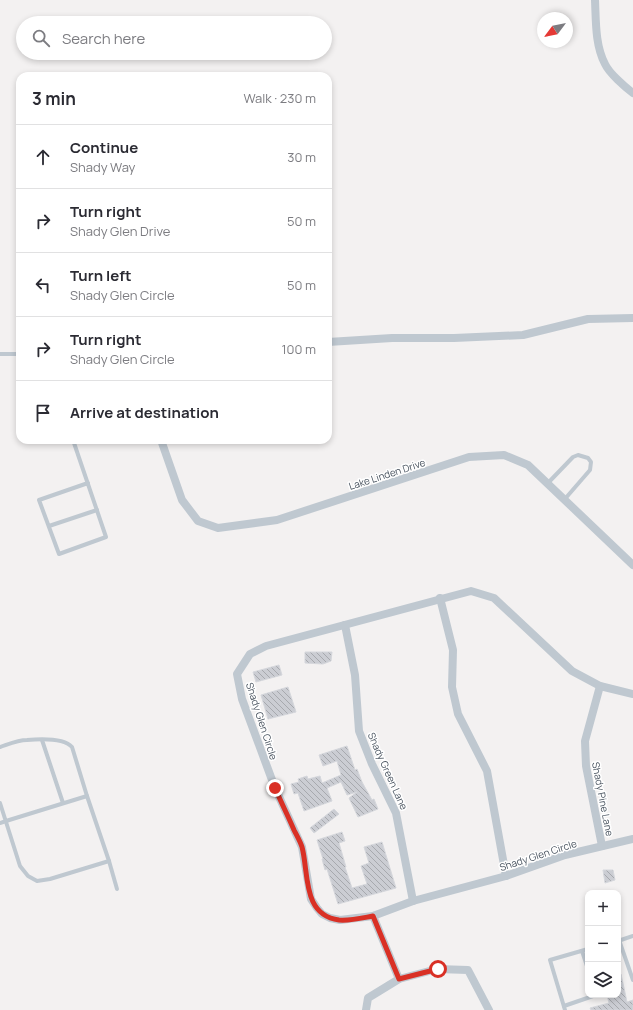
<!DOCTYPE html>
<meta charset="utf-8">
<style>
:root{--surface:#fff;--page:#f2f2f3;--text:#2b2b33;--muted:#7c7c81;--line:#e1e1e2}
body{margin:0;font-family:Manrope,sans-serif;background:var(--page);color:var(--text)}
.controls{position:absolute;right:12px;bottom:12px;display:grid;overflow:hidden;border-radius:8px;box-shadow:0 2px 6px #0003}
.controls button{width:36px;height:36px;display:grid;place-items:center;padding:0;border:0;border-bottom:1px solid var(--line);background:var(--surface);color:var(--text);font:20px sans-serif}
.compass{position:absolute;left:537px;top:12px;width:36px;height:36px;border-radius:50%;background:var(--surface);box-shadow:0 2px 6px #0003;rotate:238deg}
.stop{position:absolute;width:12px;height:12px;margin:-9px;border:3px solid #d93025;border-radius:50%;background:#fff}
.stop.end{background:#d93025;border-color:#fff;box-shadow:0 1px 4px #0008}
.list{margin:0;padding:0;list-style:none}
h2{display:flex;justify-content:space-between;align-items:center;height:52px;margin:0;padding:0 16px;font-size:17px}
h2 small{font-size:13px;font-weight:400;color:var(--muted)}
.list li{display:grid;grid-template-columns:26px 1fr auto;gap:12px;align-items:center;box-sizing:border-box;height:64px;padding:0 16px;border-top:1px solid var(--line)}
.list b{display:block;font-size:15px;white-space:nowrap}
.list p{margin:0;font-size:13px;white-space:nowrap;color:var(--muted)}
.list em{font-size:13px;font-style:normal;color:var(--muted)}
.icon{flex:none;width:22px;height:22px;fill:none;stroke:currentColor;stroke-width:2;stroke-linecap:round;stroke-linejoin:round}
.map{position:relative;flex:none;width:633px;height:1010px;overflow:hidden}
.search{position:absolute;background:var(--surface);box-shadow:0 2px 6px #0003;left:16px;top:16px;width:316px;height:44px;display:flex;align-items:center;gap:10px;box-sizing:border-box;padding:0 14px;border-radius:22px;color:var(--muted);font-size:15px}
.panel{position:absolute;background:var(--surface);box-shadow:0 2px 6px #0003;left:16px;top:72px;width:316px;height:372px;border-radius:12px}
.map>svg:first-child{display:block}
.building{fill:url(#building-back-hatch);stroke:#d5d7dc}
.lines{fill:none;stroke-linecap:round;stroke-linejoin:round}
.lane{stroke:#bfc8d0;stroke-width:4}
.street{stroke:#bfc8d0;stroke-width:8}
.route{stroke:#d93025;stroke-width:5}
.labels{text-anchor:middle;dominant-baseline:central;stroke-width:3;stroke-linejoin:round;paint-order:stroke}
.street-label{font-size:10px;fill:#49535f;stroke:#fff}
</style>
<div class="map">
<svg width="633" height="1010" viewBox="0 0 633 1010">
<defs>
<pattern id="building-back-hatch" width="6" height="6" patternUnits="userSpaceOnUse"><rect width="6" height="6" fill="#cbcdd3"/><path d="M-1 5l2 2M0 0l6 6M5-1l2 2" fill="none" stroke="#a7a9ae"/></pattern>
</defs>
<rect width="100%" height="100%" fill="#f3f1f1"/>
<g class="building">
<polygon points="305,652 332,652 331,661 323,664 305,663"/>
<polygon points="279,665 282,675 256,682 253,672"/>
<polygon points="288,687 296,712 268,719 261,695"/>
<polygon points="347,746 355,770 357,769 362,782 372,800 374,799 378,809 358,817 349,798 357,792 347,795 341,782 327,788 332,801 304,811 298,793 294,794 291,784 299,782 298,779 307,776 308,779 320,776 322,783 341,775 337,761 323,766 319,755"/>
<polygon points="334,809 339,814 314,833 310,828"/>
<polygon points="342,832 345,841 339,843 346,867 345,867 352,888 367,884 361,866 369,863 364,847 382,842 396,888 338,904 327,869 325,870 322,859 323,859 317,840"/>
<polygon points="603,870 613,870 615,880 605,883"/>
<polygon points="618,974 621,974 627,1002 633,1000 633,1010 591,1010 590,1008 609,1003 607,995 618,995"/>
</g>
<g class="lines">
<g class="lane">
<polyline points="0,354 20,354"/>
<polyline points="73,440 106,537 59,554 39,500 88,483"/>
<polyline points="547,484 573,457 578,455 588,458 591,462 590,470 564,500"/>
<polyline points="49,526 97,510"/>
<polyline points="42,740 63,803"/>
<path d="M 0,747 C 9,744 18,740 27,740 C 39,739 64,738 72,747 L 87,796"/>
<polyline points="0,803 20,866 28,876 37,881 50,879 109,861 87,796 6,821 0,823"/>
<polyline points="109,861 117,889"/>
<polyline points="619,940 633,980"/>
<polyline points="618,941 633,936"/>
<polyline points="582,951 588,969"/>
<polyline points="564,1006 596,995"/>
<polyline points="565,1010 550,960 588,949"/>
</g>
<g class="street">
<path d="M 595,0 C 596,21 595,45 605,64 C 609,73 625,87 633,93"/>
<polyline points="328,342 392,338 454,338 523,335 588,319 633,318"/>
<polyline points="161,440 182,500 198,521 218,528 277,520 469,457 504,455 528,465 633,565"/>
<polyline points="440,598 453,650 452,687 458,714 487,771 506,876"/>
<polyline points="345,625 355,675 359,731 372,764 396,813 413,901"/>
<polyline points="600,686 585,741 586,766 602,846"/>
<polyline points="633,694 600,686 572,671 494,598 471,591 266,646 250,654 237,674 242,699 275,788 302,847 311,899 317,908 322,914 330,918 340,920 373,916 413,901 506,876 565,855 633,839"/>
<polyline points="373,916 399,979"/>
<polyline points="366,1010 368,998 399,979 437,969 468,970 489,1010"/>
</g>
</g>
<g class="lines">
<path class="route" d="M 275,788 C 281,802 288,816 294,830 C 297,836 300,841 302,847 C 309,873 302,915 339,920 C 350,921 362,918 373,916 L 399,979 L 438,969"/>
</g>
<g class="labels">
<g class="street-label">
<text transform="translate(387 474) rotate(-18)">Lake Linden Drive</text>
<text transform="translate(262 721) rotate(72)">Shady Glen Circle</text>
<text transform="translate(388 771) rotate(66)">Shady Green Lane</text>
<text transform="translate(603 799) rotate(79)">Shady Pine Lane</text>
<text transform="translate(538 855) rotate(-18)">Shady Glen Circle</text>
</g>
</g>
</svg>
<div class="controls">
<button>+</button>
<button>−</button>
<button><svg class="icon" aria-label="layers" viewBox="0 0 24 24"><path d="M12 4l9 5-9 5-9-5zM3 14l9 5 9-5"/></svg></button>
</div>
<svg class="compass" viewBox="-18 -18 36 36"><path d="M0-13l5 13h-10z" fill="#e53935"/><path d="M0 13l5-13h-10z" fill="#7c7c81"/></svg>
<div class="stop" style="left:438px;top:969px"></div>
<div class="stop end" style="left:275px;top:788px"></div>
<div class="search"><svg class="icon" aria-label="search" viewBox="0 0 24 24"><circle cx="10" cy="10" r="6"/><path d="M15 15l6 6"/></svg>Search here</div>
<section class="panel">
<h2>3 min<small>Walk · 230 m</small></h2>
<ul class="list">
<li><svg class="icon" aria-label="ahead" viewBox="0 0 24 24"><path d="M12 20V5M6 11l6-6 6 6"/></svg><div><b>Continue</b><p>Shady Way</p></div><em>30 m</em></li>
<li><svg class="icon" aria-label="right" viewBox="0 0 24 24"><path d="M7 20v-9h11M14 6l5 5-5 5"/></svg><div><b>Turn right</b><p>Shady Glen Drive</p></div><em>50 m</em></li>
<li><svg class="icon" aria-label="left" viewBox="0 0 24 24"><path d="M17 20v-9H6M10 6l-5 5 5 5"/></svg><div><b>Turn left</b><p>Shady Glen Circle</p></div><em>50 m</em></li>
<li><svg class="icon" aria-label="right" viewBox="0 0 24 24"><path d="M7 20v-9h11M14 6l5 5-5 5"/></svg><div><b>Turn right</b><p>Shady Glen Circle</p></div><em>100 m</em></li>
<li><svg class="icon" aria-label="arrive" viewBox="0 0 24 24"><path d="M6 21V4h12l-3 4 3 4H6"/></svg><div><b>Arrive at destination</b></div></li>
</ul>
</section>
</div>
